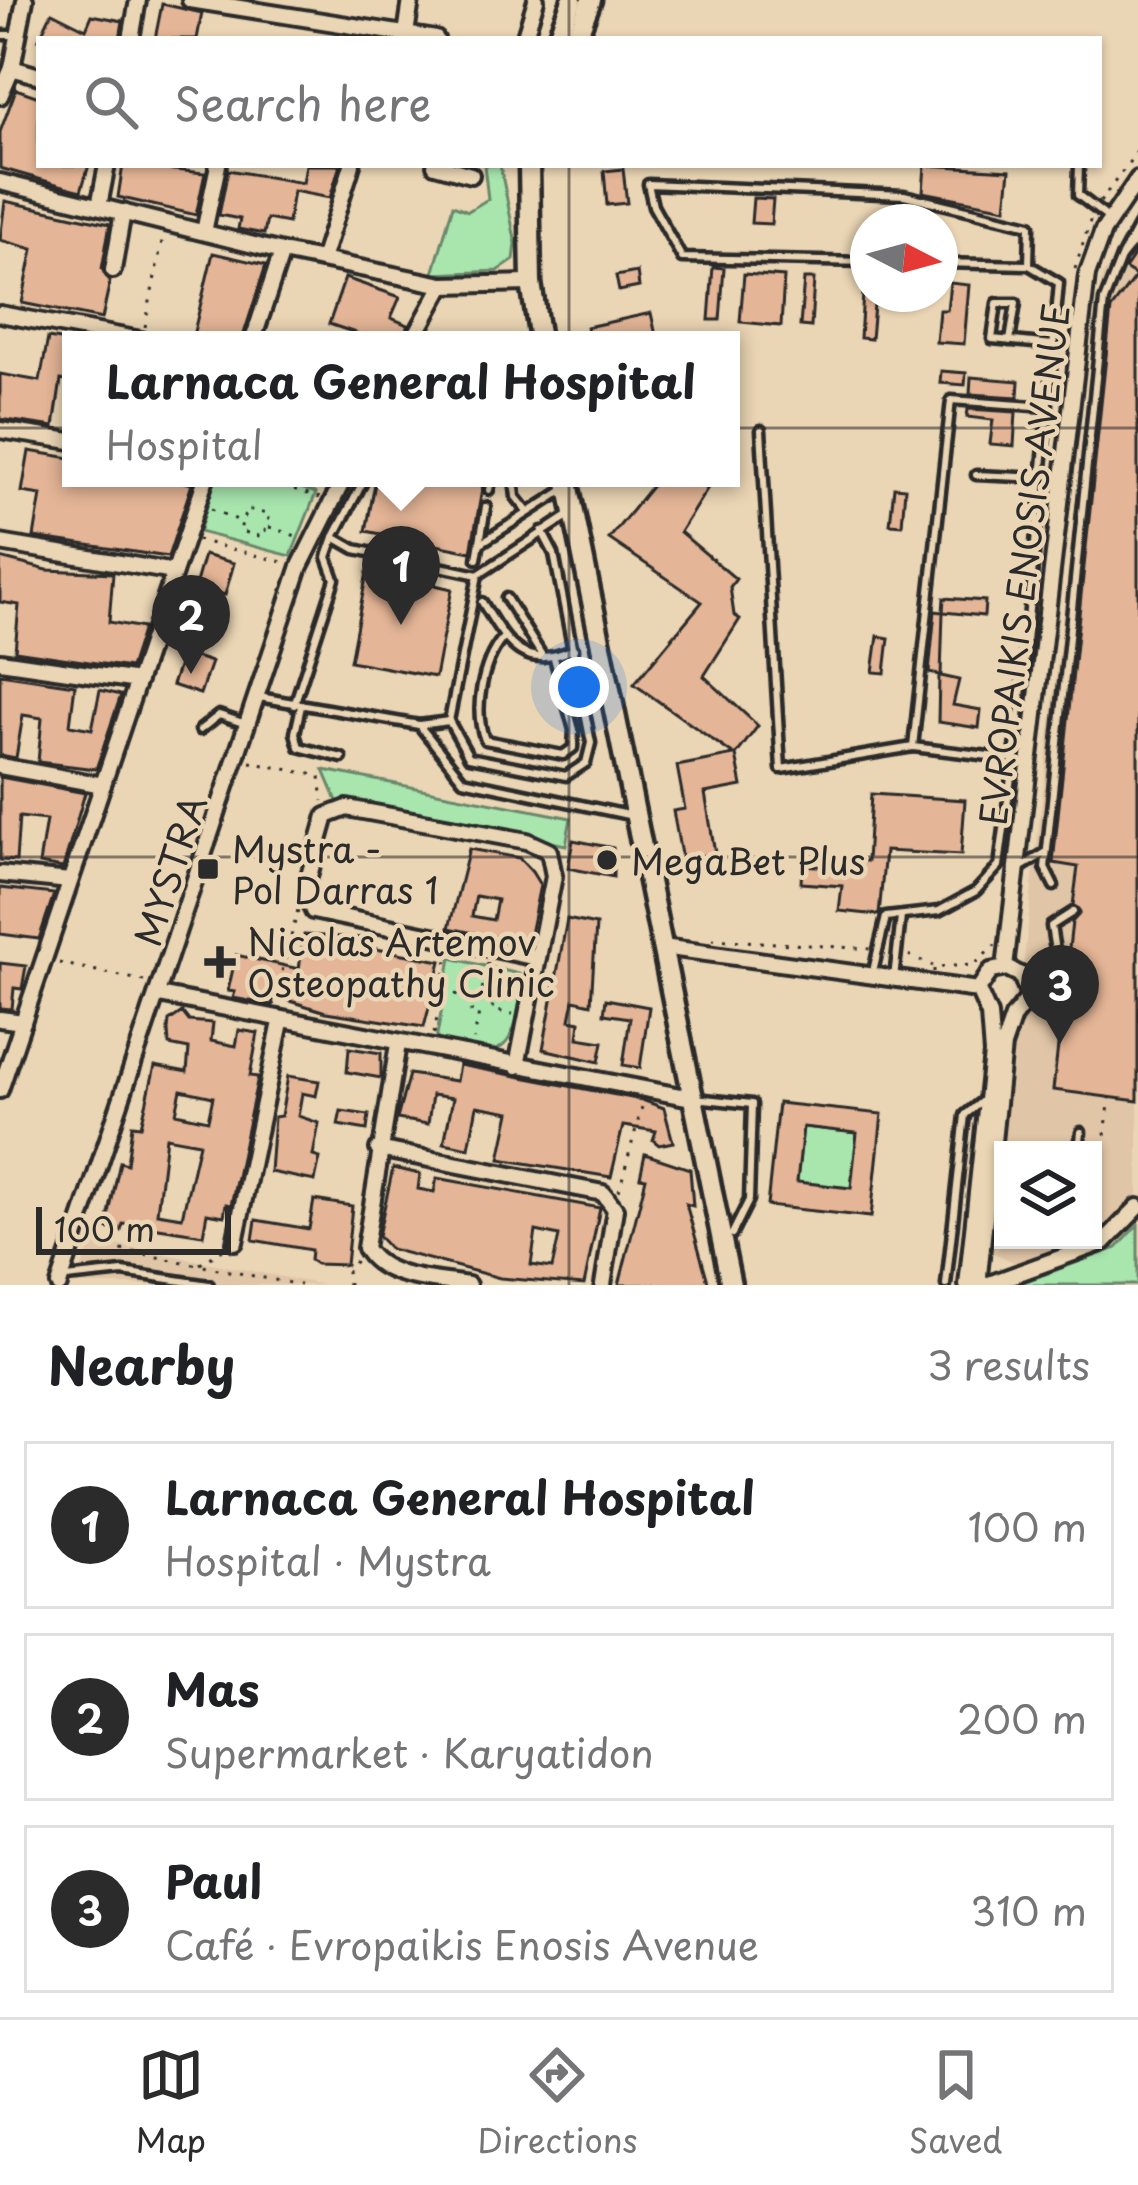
<!DOCTYPE html>
<meta charset="utf-8">
<style>
:root{--surface:#fff;--page:#f2f2f2;--text:#202124;--muted:#757577;--line:#e0e0e0;--accent:#2b2b2b}
body{margin:0;font-family:"Playpen Sans",sans-serif;background:var(--page);color:var(--text)}
.controls{position:absolute;right:36px;bottom:36px;display:grid;overflow:hidden;border-radius:0px;box-shadow:0 3px 9px #0004}
.controls button{width:108px;height:108px;display:grid;place-items:center;padding:0;border:0;border-bottom:3px solid var(--line);background:var(--surface);color:var(--text);font:60px sans-serif}
.compass{position:absolute;left:850px;top:204px;width:108px;height:108px;border-radius:50%;background:var(--surface);box-shadow:0 3px 9px #0004;rotate:96deg}
.scale{position:absolute;left:36px;bottom:30px;width:195px;box-sizing:border-box;padding-left:12px;border:6px solid #2b2b2b;border-top:0;font-size:33px;line-height:42px;white-space:nowrap;color:#2b2b2b;-webkit-text-stroke:9px #ead5b4;paint-order:stroke}
.you{position:absolute;left:579px;top:687px;width:42px;height:42px;margin:-30px;border:9px solid #fff;border-radius:50%;background:#1a73e8;box-shadow:0 0 0 18px #1a73e833}
.badge{display:grid;place-items:center;width:78px;height:78px;border-radius:50%;background:var(--accent);color:#fff;font-size:39px;font-weight:700}
.pin{position:absolute;translate:-50% -99px;filter:drop-shadow(0 3px 6px #0008)}
.pin::after{content:'';position:absolute;top:63px;width:42px;height:36px;background:inherit;clip-path:polygon(0 0,100% 0,50% 100%)}
.popup{position:absolute;left:62px;top:331px;width:678px;height:156px;box-sizing:border-box;display:grid;place-content:center;border-radius:0px;background:var(--surface);filter:drop-shadow(0 3px 9px #0005);font-size:39px;white-space:nowrap;color:var(--muted)}
.popup b{font-size:45px;color:var(--text)}
.popup::after{content:'';position:absolute;left:50%;top:100%;margin-left:-24px;border:24px solid transparent;border-top-color:var(--surface)}
.list{margin:0;padding:0;list-style:none}
h2{display:flex;justify-content:space-between;align-items:center;height:156px;margin:0;padding:0 48px;font-size:51px}
h2 small{font-size:39px;font-weight:400;color:var(--muted)}
.list li{display:grid;grid-template-columns:78px 1fr auto;gap:36px;align-items:center;box-sizing:border-box;height:168px;margin:0 24px 24px;padding:0 24px;border:3px solid var(--line);border-radius:0px}
.list b{display:block;font-size:45px;white-space:nowrap}
.list p{margin:0;font-size:39px;white-space:nowrap;color:var(--muted)}
.list em{font-size:39px;font-style:normal;color:var(--muted)}
.icon{flex:none;width:66px;height:66px;fill:none;stroke:currentColor;stroke-width:2;stroke-linecap:round;stroke-linejoin:round}
.map{position:relative;flex:none;width:1138px;height:1285px;overflow:hidden}
.search{position:absolute;background:var(--surface);box-shadow:0 3px 9px #0004;left:36px;right:36px;top:36px;height:132px;display:flex;align-items:center;gap:30px;box-sizing:border-box;padding:0 42px;border-radius:0px;color:var(--muted);font-size:45px}
.sheet{height:732px;background:var(--surface)}
nav{display:flex;justify-content:space-around;align-items:center;box-sizing:border-box;height:168px;border-top:3px solid var(--line);background:var(--surface);font-size:33px;color:var(--muted)}
nav a{display:grid;justify-items:center;gap:6px}
nav .on{color:var(--accent)}
.map>svg:first-child{display:block}
.built{fill:#e0c5a6}
.green{fill:#a8e6ae;stroke:#6a886c;stroke-width:3}
.building{fill:#e4b596;stroke:#2b2b2b;stroke-width:3;fill-rule:evenodd}
.lines{fill:none;stroke-linecap:round;stroke-linejoin:round}
.lane-casing{stroke:#2b2b2b;stroke-width:15}
.street-casing{stroke:#2b2b2b;stroke-width:22}
.secondary-casing{stroke:#2b2b2b;stroke-width:27}
.path{stroke:#2b2b2b;stroke-width:3;stroke-dasharray:3 9;stroke-linecap:butt}
.lane{stroke:#ead5b4;stroke-width:6}
.street{stroke:#ead5b4;stroke-width:14}
.secondary{stroke:#ead5b4;stroke-width:18}
.grid{fill:none;stroke:#2b2b2b;stroke-width:3;stroke-opacity:0.55}
.poi-dot{fill:#2b2b2b;stroke:#ead5b4;stroke-width:4.5}
.labels{text-anchor:middle;dominant-baseline:central;stroke-width:9;stroke-linejoin:round;paint-order:stroke}
.street-label{font-size:36px;fill:#2b2b2b;stroke:#ead5b4}
.poi-label{font-size:36px;fill:#2b2b2b;stroke:#ead5b4;text-anchor:start}
</style>
<div class="map">
<svg width="1138" height="1285" viewBox="0 0 1138 1285">
<rect width="100%" height="100%" fill="#ead5b4"/>
<filter id="ink" filterUnits="userSpaceOnUse"><feTurbulence type="fractalNoise" baseFrequency=".00833" numOctaves="2"/><feDisplacementMap in="SourceGraphic" scale="24" xChannelSelector="R" yChannelSelector="G"/><feConvolveMatrix kernelMatrix="1 2 1 2 8 2 1 2 1" color-interpolation-filters="sRGB"/></filter>
<g filter="url(#ink)">
<g class="built">
<polygon points="1138,223 1138,1195 1110,1228 1093,1235 1093,1150 1003,1150 1003,1240 1080,1240 1020,1265 992,1252 1036,851 1102,276"/>
<polygon points="93,1240 323,1285 75,1285"/>
</g>
<g class="green">
<polygon points="484,165 500,165 516,244 514,260 498,271 433,274 453,205 468,211 488,199"/>
<polygon points="216,478 272,478 316,493 291,556 199,532"/>
<polygon points="324,770 571,818 566,845 337,801"/>
<path d="M 451,958 L 519,974 C 524,988 520,999 518,1013 C 507,1069 481,1049 436,1041 Z"/>
<polygon points="803,1127 857,1133 851,1188 797,1182"/>
<polygon points="1138,1225 1138,1285 1015,1285 1117,1248"/>
</g>
<g class="building">
<polygon points="162,4 202,13 197,39 155,39"/>
<polygon points="52,12 86,29 92,15 123,21 120,39 39,39"/>
<polygon points="16,89 39,97 39,165 89,165 81,191 0,168 0,132"/>
<polygon points="123,165 205,173 196,215 118,197"/>
<polygon points="306,165 340,165 330,198 293,191 288,223 267,219 264,234 238,229 240,219 219,215 228,170 303,183"/>
<polygon points="925,165 1010,170 1006,208 923,192"/>
<polygon points="623,169 627,203 607,205 604,171"/>
<polygon points="753,198 773,199 771,224 751,223"/>
<polygon points="5,201 110,224 102,269 110,281 102,319 22,303 33,249 0,240"/>
<polygon points="1138,250 1138,1101 1053,1090 1072,922 1080,913 1073,905 1078,867 1053,863 1111,309 1136,276 1125,269"/>
<polygon points="213,253 266,265 242,340 192,340"/>
<polygon points="713,267 724,268 720,320 709,320"/>
<polygon points="637,272 639,287 619,291 616,276"/>
<polygon points="744,274 784,277 781,326 740,322"/>
<polygon points="345,278 400,297 391,318 408,325 402,340 376,340 329,324"/>
<polygon points="804,279 814,279 811,327 800,326"/>
<polygon points="950,283 969,285 964,344 936,342 939,310 947,310"/>
<polygon points="863,294 875,294 871,339 860,338"/>
<polygon points="651,313 657,340 589,340 587,327"/>
<polygon points="48,338 71,342 71,382 61,380 54,427 0,419 0,374 40,381"/>
<polygon points="941,371 966,373 965,385 940,383"/>
<polygon points="971,377 1019,381 1018,397 970,394"/>
<polygon points="968,409 1016,412 1014,446 990,444 993,420 967,417"/>
<polygon points="29,451 71,458 71,478 170,478 192,484 168,557 34,537 41,495 22,492"/>
<polygon points="376,478 484,478 471,552 366,531"/>
<polygon points="658,478 714,478 680,532 736,579 730,587 734,615 740,619 704,676 758,726 736,755 742,786 705,793 715,853 682,860 673,811 685,809 677,766 734,755 634,684 702,602 609,539"/>
<polygon points="894,487 905,488 902,525 890,524"/>
<polygon points="204,555 234,563 225,595 195,586"/>
<polygon points="0,558 47,570 113,573 109,622 143,628 130,668 15,651 19,605 0,602"/>
<polygon points="419,570 437,574 435,585 452,589 435,677 350,661 367,572 417,582"/>
<polygon points="944,598 985,601 984,616 943,612"/>
<polygon points="935,611 943,612 941,676 959,680 953,705 981,710 979,728 938,722 939,675 929,673"/>
<polygon points="878,636 889,638 885,673 873,672"/>
<polygon points="183,653 211,662 200,694 172,685"/>
<polygon points="0,674 75,685 70,725 92,729 100,690 121,695 96,769 38,762 42,718 23,715 16,758 0,755"/>
<polygon points="0,777 85,793 63,868 39,864 46,820 19,817 16,861 0,860"/>
<polygon points="871,794 965,800 961,855 885,851 879,915 839,911 842,886 801,883 802,865 843,868 844,859 867,861"/>
<polygon points="573,840 613,848 613,877 568,868"/>
<path d="M 469,849 L 519,858 L 532,872 L 540,885 L 528,944 L 449,928 ZM 476,896 L 497,900 L 493,920 L 472,916 Z"/>
<polygon points="0,888 54,894 39,939 0,934"/>
<polygon points="567,919 596,925 591,1004 574,1000 570,1020 580,1022 578,1038 603,1042 599,1062 543,1049"/>
<polygon points="304,935 360,938 359,944 371,948 441,961 424,1027 326,1012 274,996 272,1005 233,998 235,992 228,991 236,955 299,969"/>
<polygon points="0,963 26,966 22,989 14,988 12,1009 0,1008"/>
<polygon points="606,999 649,1007 640,1068 623,1065 630,1018 604,1014"/>
<path d="M 182,1012 L 189,1021 L 213,1023 L 211,1041 L 236,1046 L 239,1030 L 258,1033 L 250,1076 L 258,1077 L 231,1205 L 226,1204 L 224,1216 L 207,1213 L 203,1235 L 146,1226 L 123,1224 L 121,1231 L 106,1228 L 120,1162 L 127,1164 L 132,1125 L 141,1126 L 155,1066 L 187,1072 L 189,1049 L 169,1045 L 168,1030 L 169,1021 ZM 181,1090 L 213,1097 L 208,1120 L 176,1113 ZM 166,1137 L 199,1143 L 182,1217 L 157,1213 Z"/>
<polygon points="349,1048 381,1053 381,1078 347,1072"/>
<polygon points="459,1065 642,1100 664,1108 673,1142 659,1145 653,1140 656,1131 623,1126 611,1177 500,1159 510,1112 477,1106 469,1148 444,1143 453,1098 432,1095 428,1124 397,1119 409,1074 456,1081"/>
<polygon points="288,1076 319,1081 316,1096 302,1093 298,1116 319,1123 313,1156 320,1158 315,1181 270,1172 274,1117 281,1116"/>
<path d="M 778,1103 L 882,1114 L 871,1217 L 767,1206 ZM 803,1127 L 857,1133 L 851,1188 L 797,1182 Z"/>
<polygon points="341,1111 369,1115 367,1130 338,1125"/>
<polygon points="645,1154 690,1169 693,1206 686,1204 709,1285 619,1285 646,1178 640,1177"/>
<path d="M 393,1168 L 420,1174 L 418,1189 L 434,1192 L 437,1178 L 600,1208 L 584,1285 L 500,1278 L 390,1249 L 378,1236 ZM 536,1231 L 559,1236 L 552,1268 L 531,1265 Z"/>
<polygon points="314,1200 352,1206 346,1265 316,1264 310,1260 311,1250 253,1240 256,1220 309,1229"/>
</g>
<g class="lines">
<g class="lane-casing">
<g id="lane">
<polyline points="0,35 15,35"/>
<polyline points="1079,165 1078,195 1108,218"/>
<polyline points="1121,258 1138,226"/>
<polyline points="868,262 682,258 653,206 648,184 904,195 1030,225 1029,265"/>
<polyline points="1010,341 1016,303 997,303 992,339 1053,345"/>
<polyline points="761,430 781,769 913,747"/>
<polyline points="976,475 1041,478"/>
<polyline points="365,478 334,537 355,549 478,575 571,514"/>
<polyline points="514,478 516,497 528,512"/>
<polyline points="489,490 492,478"/>
<polyline points="481,543 564,490"/>
<polyline points="477,559 486,507"/>
<polyline points="478,575 449,721 469,757 566,776 586,763 591,743 554,554 542,531"/>
<polyline points="506,598 543,657"/>
<path d="M 482,602 C 506,641 521,673 574,649"/>
<path d="M 502,639 C 482,663 473,711 485,740 L 563,755 L 573,748 L 574,730 L 554,658"/>
<polyline points="155,642 182,643 192,626 189,607 168,598"/>
<polyline points="259,697 419,725 463,780 633,816"/>
<polyline points="294,705 335,579 327,557 334,537"/>
<polyline points="301,706 295,733 299,747 342,758"/>
<polyline points="419,725 449,721"/>
<polyline points="200,730 219,715 243,723"/>
<polyline points="1014,759 913,747 951,400 1048,407"/>
<polyline points="1020,868 1045,853"/>
<polyline points="1054,886 1045,868 1104,301 1121,258 1138,237"/>
<polyline points="873,971 886,917 939,911 976,891 999,866 1019,718 1059,283 1029,265 940,263"/>
<polyline points="894,978 901,917"/>
<polyline points="1026,981 1046,977 1056,967"/>
<polyline points="1033,996 1058,969 1051,926 1073,912"/>
<polyline points="695,1098 752,1104 749,1200 732,1234"/>
<polyline points="1079,1150 1081,1132"/>
<polyline points="66,1278 123,1272 209,1285"/>
<polyline points="946,1285 965,1115 987,1097"/>
</g>
</g>
<g class="street-casing">
<g id="street">
<polyline points="190,0 436,39"/>
<polyline points="406,34 411,0"/>
<polyline points="131,39 138,0"/>
<polyline points="524,39 536,0"/>
<polyline points="12,68 39,76"/>
<polyline points="0,96 12,68 25,0"/>
<polyline points="435,165 471,175"/>
<polyline points="0,182 282,252 443,285 531,283"/>
<polyline points="99,206 107,165"/>
<polyline points="204,232 218,165"/>
<polyline points="322,260 352,165"/>
<polyline points="113,270 123,212"/>
<polyline points="0,314 141,340"/>
<polyline points="253,340 282,252"/>
<polyline points="413,340 443,285"/>
<polyline points="0,430 71,441"/>
<polyline points="0,543 174,572"/>
<polyline points="0,661 138,681"/>
<polyline points="0,766 103,785"/>
<polyline points="0,874 70,881"/>
<polyline points="662,947 978,990"/>
<polyline points="1005,968 1087,275 1103,231 1138,179"/>
<polyline points="159,995 691,1098"/>
<polyline points="0,1019 23,1022"/>
<path d="M 398,1044 L 365,1248 C 383,1280 435,1279 468,1285"/>
<polyline points="517,1066 554,876 549,851 527,841 347,808 326,816 305,890 313,911 537,958"/>
<polyline points="0,1090 206,478"/>
<polyline points="378,1149 603,1193 615,1209 603,1285"/>
<polyline points="235,1242 281,1022"/>
<polyline points="59,1285 300,566 344,478"/>
<polyline points="967,1285 992,1054 989,1015 978,990 991,971 1007,968 1021,975 1029,997 1013,1017 1003,1046 978,1285"/>
<polyline points="986,1285 1104,1242 1138,1207"/>
</g>
</g>
<g class="secondary-casing">
<g id="secondary">
<polyline points="557,39 572,0"/>
<polyline points="576,39 591,0"/>
<polyline points="529,165 531,283 540,340"/>
<polyline points="567,478 731,1285"/>
</g>
</g>
<g class="path">
<polyline points="1100,202 1138,150"/>
<polyline points="1075,269 1092,215"/>
<polyline points="145,327 163,236"/>
<polyline points="260,478 320,498"/>
<polyline points="211,509 242,522 240,531 263,537 270,515 247,509 242,522"/>
<polyline points="269,527 299,537"/>
<polyline points="197,540 286,563"/>
<polyline points="250,762 320,776 323,801"/>
<polyline points="712,939 870,949"/>
<polyline points="909,955 933,966"/>
<polyline points="59,963 149,982"/>
<polyline points="934,972 934,967 974,965 995,945"/>
<polyline points="484,991 495,993 492,1010 513,1014"/>
<polyline points="443,992 480,999 488,963"/>
<polyline points="472,999 470,1011 479,1013 474,1040"/>
<polyline points="273,1006 299,906"/>
<polyline points="434,1034 448,955"/>
<polyline points="1105,1135 1110,1097"/>
<polyline points="619,1191 643,1103"/>
<polyline points="86,1243 300,1285"/>
<polyline points="200,1264 223,1250"/>
<polyline points="348,1285 347,1272 357,1259"/>
</g>
<use href="#lane" class="lane"/>
<use href="#street" class="street"/>
<use href="#secondary" class="secondary"/>
</g>
</g>
<path class="grid" d="M 569,0 L 569,39M 569,165 L 569,1285M 0,428 L 1138,428M 0,857 L 1138,857"/>
<g class="poi-dot">
<circle cx="607" cy="860" r="12"/>
<rect x="196" y="857" width="24" height="24" rx="6"/>
<path d="M214 944h12v12h12v12h-12v12h-12v-12h-12v-12h12z"/>
</g>
<g class="labels">
<g class="street-label">
<text transform="translate(1023 564) rotate(-83)">EVROPAIKIS ENOSIS AVENUE</text>
<text transform="translate(169 870) rotate(-72)">MYSTRA</text>
</g>
<g class="poi-label">
<text x="232" y="848">Mystra -<tspan x="232" dy="41">Pol Darras 1</tspan></text>
<text x="631" y="860">MegaBet Plus</text>
<text x="247" y="941">Nicolas Artemov<tspan x="247" dy="41">Osteopathy Clinic</tspan></text>
</g>
</g>
</svg>
<div class="controls">
<button><svg class="icon" aria-label="layers" viewBox="0 0 24 24"><path d="M12 4l9 5-9 5-9-5zM3 14l9 5 9-5"/></svg></button>
</div>
<svg class="compass" viewBox="-18 -18 36 36"><path d="M0-13l5 13h-10z" fill="#e53935"/><path d="M0 13l5-13h-10z" fill="#757577"/></svg>
<div class="scale">100 m</div>
<div class="you"></div>
<div class="pin badge" style="left:401px;top:625px">1</div>
<div class="popup"><b>Larnaca General Hospital</b>Hospital</div>
<div class="pin badge" style="left:191px;top:674px">2</div>
<div class="pin badge" style="left:1060px;top:1044px">3</div>
<div class="search"><svg class="icon" aria-label="search" viewBox="0 0 24 24"><circle cx="10" cy="10" r="6"/><path d="M15 15l6 6"/></svg>Search here</div>
</div>
<section class="sheet">
<h2>Nearby<small>3 results</small></h2>
<ul class="list">
<li><span class="badge">1</span><div><b>Larnaca General Hospital</b><p>Hospital · Mystra</p></div><em>100 m</em></li>
<li><span class="badge">2</span><div><b>Mas</b><p>Supermarket · Karyatidon</p></div><em>200 m</em></li>
<li><span class="badge">3</span><div><b>Paul</b><p>Café · Evropaikis Enosis Avenue</p></div><em>310 m</em></li>
</ul>
</section>
<nav>
<a class="on"><svg class="icon" aria-label="map" viewBox="0 0 24 24"><path d="M3 6l6-2 6 2 6-2v14l-6 2-6-2-6 2zM9 4v14M15 6v14"/></svg>Map</a>
<a><svg class="icon" aria-label="directions" viewBox="0 0 24 24"><path d="M12 3l9 9-9 9-9-9zM9 14v-3h6M13 9l2 2-2 2"/></svg>Directions</a>
<a><svg class="icon" aria-label="saved" viewBox="0 0 24 24"><path d="M7 4h10v16l-5-4-5 4z"/></svg>Saved</a>
</nav>
